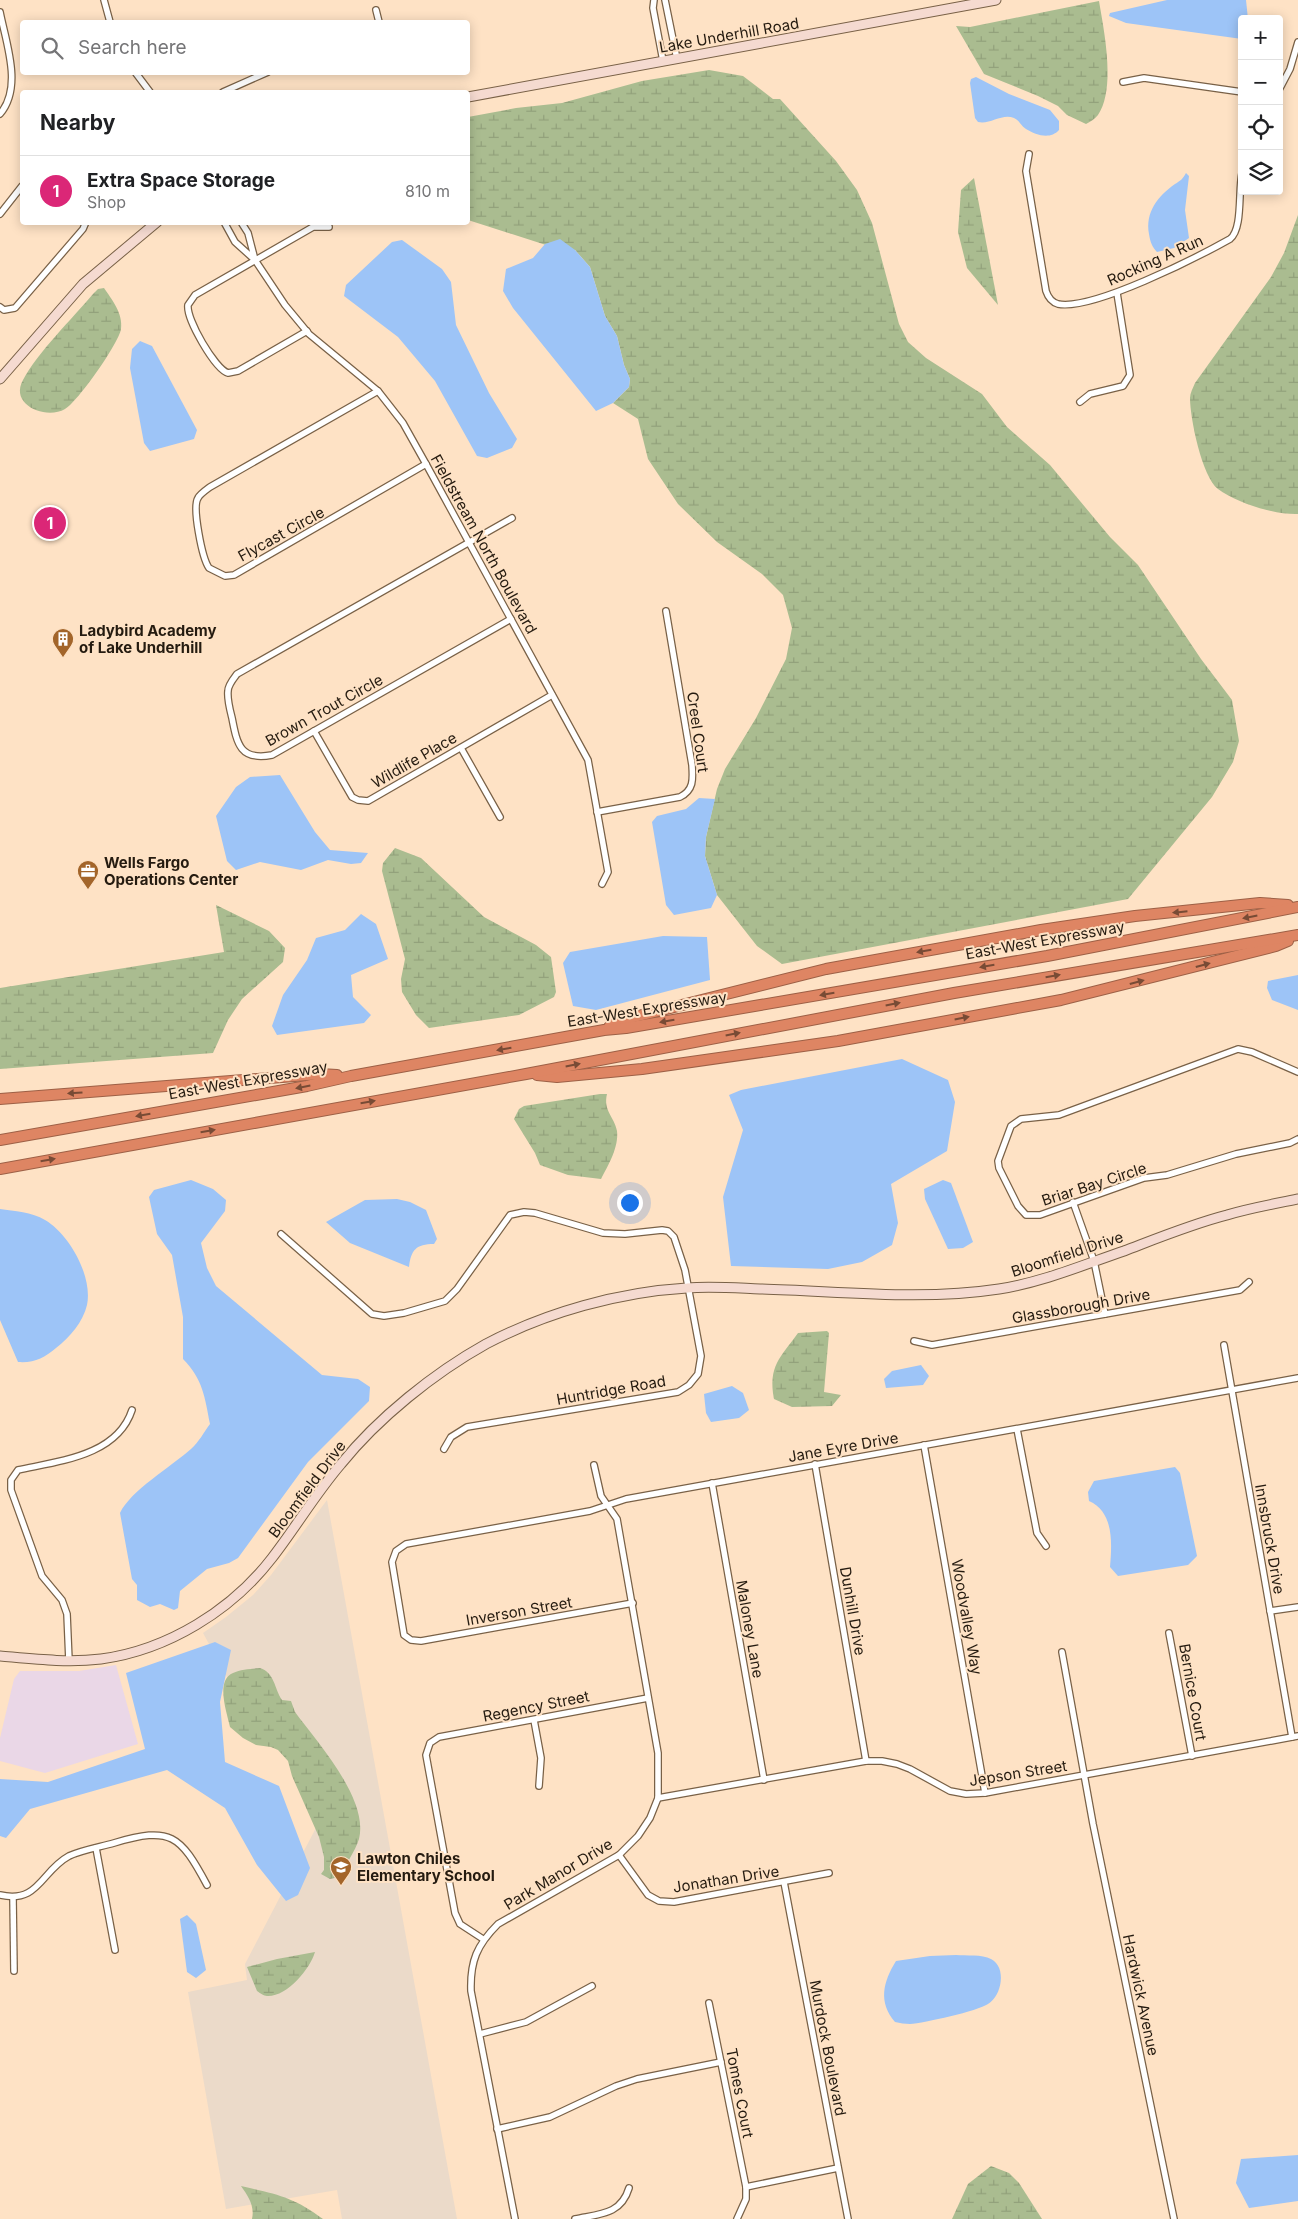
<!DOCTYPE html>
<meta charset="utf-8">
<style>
:root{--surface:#fff;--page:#f6f6f6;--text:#202124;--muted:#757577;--line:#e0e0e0;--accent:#db2777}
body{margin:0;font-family:Inter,sans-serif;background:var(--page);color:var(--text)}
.controls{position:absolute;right:15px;top:15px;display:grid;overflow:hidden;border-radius:5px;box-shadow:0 2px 12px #0003}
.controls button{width:45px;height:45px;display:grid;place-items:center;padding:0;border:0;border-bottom:1px solid var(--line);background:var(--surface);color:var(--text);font:25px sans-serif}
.you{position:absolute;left:629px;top:1202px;width:18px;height:18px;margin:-12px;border:4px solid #fff;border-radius:50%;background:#1a73e8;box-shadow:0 0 0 8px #1a73e833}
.badge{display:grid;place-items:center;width:32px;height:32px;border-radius:50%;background:var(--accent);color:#fff;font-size:16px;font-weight:700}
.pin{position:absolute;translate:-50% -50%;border:2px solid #fff;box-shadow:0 1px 5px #0006}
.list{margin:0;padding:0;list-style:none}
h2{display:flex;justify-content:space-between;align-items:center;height:65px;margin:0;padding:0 20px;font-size:21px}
h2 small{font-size:16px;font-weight:400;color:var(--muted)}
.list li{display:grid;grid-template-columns:32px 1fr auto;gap:15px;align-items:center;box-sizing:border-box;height:70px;padding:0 20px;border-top:1px solid var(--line)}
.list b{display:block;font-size:19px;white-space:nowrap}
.list p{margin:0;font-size:16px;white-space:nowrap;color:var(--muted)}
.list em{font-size:16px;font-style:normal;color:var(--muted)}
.icon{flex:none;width:28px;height:28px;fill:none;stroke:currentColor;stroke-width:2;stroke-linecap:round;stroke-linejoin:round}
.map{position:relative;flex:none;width:1298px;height:2219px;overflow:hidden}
.search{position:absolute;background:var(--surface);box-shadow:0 2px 12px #0003;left:20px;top:20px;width:450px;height:55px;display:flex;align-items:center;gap:12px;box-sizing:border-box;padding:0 18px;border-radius:5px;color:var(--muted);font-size:19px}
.panel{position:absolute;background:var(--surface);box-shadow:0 2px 12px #0003;left:20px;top:90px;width:450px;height:135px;border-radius:5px}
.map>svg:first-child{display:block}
.commercial{fill:#ead7e7}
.education{fill:#ebdac9}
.wetland{fill:url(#wetland-marsh)}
.water{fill:#9dc4f7}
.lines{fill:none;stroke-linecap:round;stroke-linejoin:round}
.street-casing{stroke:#796147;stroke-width:8}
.secondary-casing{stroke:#796147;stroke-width:11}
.highway-casing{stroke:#9d6046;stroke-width:12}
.street{stroke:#fff;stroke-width:5.5}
.secondary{stroke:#f5dad0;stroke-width:9}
.highway{stroke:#de8563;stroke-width:10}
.oneway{fill:#784b35}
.labels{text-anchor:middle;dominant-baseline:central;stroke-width:4;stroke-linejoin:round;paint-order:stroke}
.street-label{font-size:15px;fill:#251b10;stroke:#fee2c5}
.poi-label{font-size:15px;font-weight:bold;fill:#251b10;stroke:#fee2c5;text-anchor:start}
</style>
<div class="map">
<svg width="1298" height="2219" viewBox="0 0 1298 2219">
<defs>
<pattern id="wetland-marsh" width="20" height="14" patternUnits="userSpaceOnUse" patternTransform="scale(1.25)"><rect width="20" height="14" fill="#aabc90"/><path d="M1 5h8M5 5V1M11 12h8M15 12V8" fill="none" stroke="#92a17b"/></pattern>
</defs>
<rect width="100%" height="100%" fill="#fee2c5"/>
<polygon class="commercial" points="116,1665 138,1744 45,1773 0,1761 0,1738 14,1679 20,1671 79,1671"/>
<polygon class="education" points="327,1500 457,2219 342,2219 337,2190 226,2209 188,1992 247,1980 245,1964 319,1822 277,1728 232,1686 203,1633 226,1617 253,1595 271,1575"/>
<g class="wetland">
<path d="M 1099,1 C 1104,31 1116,88 1098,115 C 1095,119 1090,122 1086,124 L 1067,115 L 1058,106 L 1038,96 L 984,74 L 956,26 L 970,27 Z"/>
<polygon points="709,70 743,76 773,99 780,99 836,161 857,190 872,223 899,324 908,342 926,358 982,394 1007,427 1050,465 1110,537 1138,565 1201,659 1232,700 1239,741 1233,762 1212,797 1128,899 782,964 757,946 717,895 705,856 706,837 717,789 725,769 756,718 786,659 792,628 783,595 762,574 717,542 678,504 648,459 638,419 613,403 629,387 630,379 624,365 617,336 605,316 590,267 575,250 546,245 468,220 468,117 516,108 562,103 642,81"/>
<polygon points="974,178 998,305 967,268 958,232 961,190"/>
<path d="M 1298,215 L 1298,514 C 1275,515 1237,503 1218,489 C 1202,477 1190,418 1190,398 C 1190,393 1193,388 1195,383 L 1271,277 L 1284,253 Z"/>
<path d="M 104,288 C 112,300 123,313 121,329 C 119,343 77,403 65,409 C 46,420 9,405 23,380 C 38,352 72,319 93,294 L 98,289 Z"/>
<polygon points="395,848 421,858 484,917 536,945 551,957 556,992 554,997 519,1015 429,1028 416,1015 402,992 401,979 405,959 382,871 383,863"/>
<polygon points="216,905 269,931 285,948 283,962 242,999 228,1020 213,1053 0,1069 0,988 224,952"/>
<path d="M 600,1094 L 607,1094 C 603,1111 614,1116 617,1131 C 619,1147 608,1166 601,1179 L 568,1175 L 540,1165 L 535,1153 L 514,1119 L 519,1109 L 524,1106 Z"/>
<path d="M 827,1331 L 829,1333 L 824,1392 L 841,1395 L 832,1406 L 792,1407 L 774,1399 C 768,1366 780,1358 798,1333 Z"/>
<path d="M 260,1668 C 275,1673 274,1688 282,1700 L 291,1701 L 295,1712 C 317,1742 369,1799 359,1839 C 355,1852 345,1865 339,1877 L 330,1879 L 321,1874 L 324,1870 L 324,1857 L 319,1837 L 292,1776 L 288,1761 L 278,1750 L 271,1747 L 256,1745 L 243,1738 L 230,1727 C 227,1713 215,1680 233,1673 C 241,1669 252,1669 260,1668 Z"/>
<path d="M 315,1952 C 310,1969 287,1997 267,1996 C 264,1996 260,1993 257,1991 L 247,1967 L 277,1959 Z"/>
<polygon points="991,2166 1009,2173 1019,2183 1042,2219 952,2219 968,2184"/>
<path d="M 241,2186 C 276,2194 294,2197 323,2219 L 252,2219 C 255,2206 248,2196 241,2186 Z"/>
</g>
<g class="water">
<polygon points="1167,0 1246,0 1248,19 1242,19 1242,39 1126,23 1109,16 1110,13"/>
<path d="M 976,77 L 1009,94 L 1050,110 L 1059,121 L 1059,130 C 1050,140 1036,135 1026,129 C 1021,126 1019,120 1014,118 C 1002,113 990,125 978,122 L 975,118 L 970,83 L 971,79 Z"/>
<path d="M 1186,173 L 1189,176 L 1185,210 L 1189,238 L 1174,248 L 1157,252 C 1152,247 1150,241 1149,234 C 1145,212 1158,196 1175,184 C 1180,181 1183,179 1186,173 Z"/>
<polygon points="560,239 575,250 590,267 605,316 617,336 624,365 630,379 629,387 613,403 596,411 513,308 503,291 506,269 533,258 545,244"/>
<polygon points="402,240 442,269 451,282 456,325 489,393 517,439 512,448 487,458 477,456 435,381 398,337 344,296 346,285 392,242"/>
<polygon points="140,341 152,346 197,430 194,439 150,451 144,443 130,368 132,349"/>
<polygon points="280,775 315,832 330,850 368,853 361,863 351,864 328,860 301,870 260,862 236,870 227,861 216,816 236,787 250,777"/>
<polygon points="699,798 715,799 706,837 705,856 717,895 711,908 674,915 666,905 652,822 657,816 686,809"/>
<polygon points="361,914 376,924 388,959 351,975 353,997 371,1015 364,1023 277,1035 272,1026 283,995 307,960 316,938 345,930"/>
<polygon points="663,936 707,937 710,980 596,1010 573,1006 563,963 570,952"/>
<polygon points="1298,975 1298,1010 1272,1000 1267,988 1268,981"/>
<polygon points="902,1059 948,1080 955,1102 947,1151 891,1184 898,1223 892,1245 862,1262 828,1269 731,1266 723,1197 743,1130 729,1095 741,1090"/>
<path d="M 191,1180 L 213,1189 L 226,1200 L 225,1211 L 201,1243 L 207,1268 L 216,1286 L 322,1375 L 358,1379 L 370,1387 L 369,1401 L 308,1462 L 238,1558 L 229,1563 L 207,1569 L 180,1591 L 178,1608 L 174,1610 L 160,1604 L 150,1607 L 137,1600 L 137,1585 L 132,1579 L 120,1513 C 130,1491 172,1466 191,1449 C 199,1442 204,1432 210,1424 C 205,1398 203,1379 183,1359 L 183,1317 L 172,1255 L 157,1234 L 149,1197 L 154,1190 Z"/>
<polygon points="943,1180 951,1183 973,1242 963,1248 948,1249 925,1199 924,1189"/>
<path d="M 397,1199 L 410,1202 L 426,1210 L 437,1239 L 434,1244 C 416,1244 411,1250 409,1267 L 350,1243 L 326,1222 L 365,1200 Z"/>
<path d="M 0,1209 C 14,1211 32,1212 45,1220 C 69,1234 93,1276 87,1305 C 83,1322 70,1337 56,1348 C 44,1358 35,1363 18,1362 L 0,1320 Z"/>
<polygon points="921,1365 929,1376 923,1385 886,1388 884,1379 892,1371"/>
<polygon points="732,1386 743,1393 749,1410 739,1418 711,1422 706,1413 704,1394"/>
<path d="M 1175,1467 L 1180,1473 L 1197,1556 L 1188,1565 L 1118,1576 L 1110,1567 C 1112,1543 1114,1512 1089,1501 L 1088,1492 L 1094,1481 Z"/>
<polygon points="215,1642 231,1650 220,1702 225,1762 279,1786 310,1868 298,1895 286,1901 257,1865 225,1808 167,1770 30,1809 6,1838 0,1836 0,1779 48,1782 145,1749 126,1673"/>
<polygon points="187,1915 196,1924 206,1970 196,1978 187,1972 180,1919"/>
<path d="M 956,1955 C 966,1956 982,1954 991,1959 C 1007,1967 1002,1996 988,2004 C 978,2011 924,2023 910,2024 C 905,2024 900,2023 895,2022 C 878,2002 883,1982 896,1961 L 930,1956 Z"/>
<polygon points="1298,2155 1298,2201 1249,2208 1236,2183 1241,2159"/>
</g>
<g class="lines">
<g class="street-casing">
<g id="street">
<polyline points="104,0 110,22"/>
<polyline points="654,0 653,8 663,61"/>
<polyline points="665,0 677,59"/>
<polyline points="376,10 379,22"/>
<path d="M 0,12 C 6,43 23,87 0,114"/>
<polyline points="135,72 150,92"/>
<polyline points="1123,82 1144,78 1242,92"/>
<polyline points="1279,90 1290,69 1298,42"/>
<polyline points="223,92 268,72"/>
<path d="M 1029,154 L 1026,171 L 1046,291 C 1048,297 1051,302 1058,304 C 1092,311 1198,257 1230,239 C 1243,229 1238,191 1242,173"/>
<polyline points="0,214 22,186"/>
<polyline points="224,222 235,242 255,260 248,233 241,222"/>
<polyline points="255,260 285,305 309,334 378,391 403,423 426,464 588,760 608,872 602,884"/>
<polyline points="0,307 4,310 15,308 83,229 86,222"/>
<path d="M 307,331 L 238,371 L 228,373 C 215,369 186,319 188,305 L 195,295 L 313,227 L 329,227"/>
<path d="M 378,391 L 210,487 C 206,490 200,494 198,498 C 192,507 202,558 209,568 L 225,576 L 234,575 L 426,464"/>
<polyline points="1080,402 1090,394 1123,386 1130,375 1117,293"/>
<path d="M 511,619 L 272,755 C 240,761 237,744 232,718 C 230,710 227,699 228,691 C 228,685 234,678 237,674 L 512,518"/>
<polyline points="314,731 352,797 358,800 368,801 552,695"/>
<polyline points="461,748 500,817"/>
<path d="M 597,812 L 680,797 C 694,790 693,779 692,765 L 666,611"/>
<polyline points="1298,1072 1252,1052 1238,1049 1059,1115 1021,1119 1011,1126 998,1161 999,1168 1018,1206 1026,1215 1040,1215 1144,1178 1167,1175 1236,1154 1290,1143 1298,1139"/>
<polyline points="1073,1202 1094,1261 1105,1314"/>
<polyline points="281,1234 372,1314 384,1316 404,1313 445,1301 457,1289 510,1215 524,1212 535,1213 603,1233 625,1234 662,1230 668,1231 674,1237 685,1270 701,1356 698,1374 689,1385 678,1392 467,1427 451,1437 444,1449"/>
<polyline points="914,1341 932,1345 1240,1290 1249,1282"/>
<polyline points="1224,1345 1292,1737"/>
<polyline points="1017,1429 1037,1533 1046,1546"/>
<polyline points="924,1445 985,1793"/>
<polyline points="815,1464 866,1761"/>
<polyline points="712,1483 764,1780"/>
<polyline points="633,1603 421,1641 411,1640 404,1635 392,1562 396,1551 406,1544 590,1511 626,1499 1298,1378"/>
<polyline points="1270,1611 1298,1607"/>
<polyline points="1169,1633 1192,1756"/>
<polyline points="1062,1652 1093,1824 1174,2219"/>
<path d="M 69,1661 L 67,1614 L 62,1600 L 42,1576 L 11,1490 L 11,1480 L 18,1470 C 59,1461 117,1456 132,1410"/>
<polyline points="534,1720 541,1758 539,1786"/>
<polyline points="658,1798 866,1761 882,1761 897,1764 910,1769 950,1791 966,1794 985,1793 1298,1736"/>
<polyline points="96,1848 115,1950"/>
<polyline points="619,1855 648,1895 659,1901 674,1902 829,1873"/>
<polyline points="784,1882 848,2219"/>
<path d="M 0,1895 C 39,1904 41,1871 69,1856 C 82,1850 100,1847 114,1843 C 171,1826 180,1835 207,1885"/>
<polyline points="13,1898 14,1971"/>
<polyline points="483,1939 460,1924 455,1913 426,1755 430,1743 439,1737 648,1698"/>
<polyline points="709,2003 746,2187 746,2199 737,2219"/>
<polyline points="480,2034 526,2022 592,1986"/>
<polyline points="497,2129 550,2117 616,2086 637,2079 721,2062"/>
<polyline points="746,2187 838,2168"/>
<path d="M 515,2219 L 471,1991 C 470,1961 477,1945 498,1924 L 619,1855 L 638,1836 L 650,1818 L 658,1798 L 658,1753 L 617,1519 L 601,1496 L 594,1465"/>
<path d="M 575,2219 C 599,2214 621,2215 629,2188"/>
</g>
</g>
<g class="secondary-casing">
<g id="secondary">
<polyline points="468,97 996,0"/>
<polyline points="0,379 83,284 157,222"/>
<path d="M 0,1656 C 34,1659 67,1663 101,1659 C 168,1650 232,1610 272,1558 C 296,1527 316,1493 341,1464 C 378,1418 434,1373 486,1344 C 547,1312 619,1292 687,1288 C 711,1286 736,1288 760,1289 C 839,1291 921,1301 999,1289 C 1043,1282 1083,1265 1124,1251 C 1158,1238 1192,1224 1227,1215 C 1250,1208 1274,1204 1298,1199"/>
</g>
</g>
<g class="highway-casing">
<g id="highway">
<polyline points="609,1027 622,1020 826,969 1041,930 1135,916 1260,903 1288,905"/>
<polyline points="537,1075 557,1077 642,1069 838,1041 1061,1000 1276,946 1288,941"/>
<polyline points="0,1099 320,1074 337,1075"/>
<polyline points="0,1140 307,1086 351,1076 604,1030 626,1028 1047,956 1298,907"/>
<polyline points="0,1169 526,1074 954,993 1298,935"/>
</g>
</g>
<use href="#street" class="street"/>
<use href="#secondary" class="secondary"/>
<use href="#highway" class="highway"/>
</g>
<defs><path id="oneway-solid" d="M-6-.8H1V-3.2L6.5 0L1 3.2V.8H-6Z" transform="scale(1.25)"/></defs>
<g class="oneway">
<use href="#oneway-solid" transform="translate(1180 912) rotate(174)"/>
<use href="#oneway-solid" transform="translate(1250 917) rotate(169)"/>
<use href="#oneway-solid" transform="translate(924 951) rotate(170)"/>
<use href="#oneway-solid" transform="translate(1203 965) rotate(-15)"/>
<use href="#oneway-solid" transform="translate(987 966) rotate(170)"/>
<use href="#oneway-solid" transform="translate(1053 976) rotate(-10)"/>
<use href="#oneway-solid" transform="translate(1137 982) rotate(-15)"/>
<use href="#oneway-solid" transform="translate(827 994) rotate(170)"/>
<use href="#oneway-solid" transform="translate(893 1004) rotate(-11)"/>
<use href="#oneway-solid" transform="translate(962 1018) rotate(-11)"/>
<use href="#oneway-solid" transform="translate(667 1021) rotate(170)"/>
<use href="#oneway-solid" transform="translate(733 1034) rotate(-11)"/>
<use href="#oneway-solid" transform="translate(504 1049) rotate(170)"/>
<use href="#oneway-solid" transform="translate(573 1065) rotate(-11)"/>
<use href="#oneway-solid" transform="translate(303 1087) rotate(169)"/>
<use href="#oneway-solid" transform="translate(75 1093) rotate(176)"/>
<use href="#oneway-solid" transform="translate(368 1102) rotate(-10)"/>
<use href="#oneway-solid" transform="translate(143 1115) rotate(170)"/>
<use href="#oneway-solid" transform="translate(208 1131) rotate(-10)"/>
<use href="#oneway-solid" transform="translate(48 1160) rotate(-10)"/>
</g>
<defs>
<g id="building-pin" transform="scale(1.125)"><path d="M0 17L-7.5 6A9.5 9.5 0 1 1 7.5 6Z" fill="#a3652a" stroke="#fee2c5"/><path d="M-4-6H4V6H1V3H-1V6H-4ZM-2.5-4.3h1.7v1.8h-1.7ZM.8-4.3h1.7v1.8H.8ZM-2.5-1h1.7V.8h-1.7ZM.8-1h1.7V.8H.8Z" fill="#fff"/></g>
<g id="office-pin" transform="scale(1.125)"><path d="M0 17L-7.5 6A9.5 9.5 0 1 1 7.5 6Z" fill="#a3652a" stroke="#fee2c5"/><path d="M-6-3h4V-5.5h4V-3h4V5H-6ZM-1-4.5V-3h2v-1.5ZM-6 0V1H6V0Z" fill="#fff"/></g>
<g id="school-pin" transform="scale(1.125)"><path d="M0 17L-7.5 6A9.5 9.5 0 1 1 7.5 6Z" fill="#a3652a" stroke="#fee2c5"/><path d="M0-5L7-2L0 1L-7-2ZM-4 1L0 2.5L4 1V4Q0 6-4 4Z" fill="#fff"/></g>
</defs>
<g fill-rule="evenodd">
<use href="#building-pin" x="63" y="639"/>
<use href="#office-pin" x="88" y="871"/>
<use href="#school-pin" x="341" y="1867"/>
</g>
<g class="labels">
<g class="street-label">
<text transform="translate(729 35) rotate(-10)">Lake Underhill Road</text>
<text transform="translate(1155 260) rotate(-24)">Rocking A Run</text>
<text transform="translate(281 534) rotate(-29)">Flycast Circle</text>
<text transform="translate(484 544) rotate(61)">Fieldstream North Boulevard</text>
<text transform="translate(324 710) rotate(-29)">Brown Trout Circle</text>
<text transform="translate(698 732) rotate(82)">Creel Court</text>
<text transform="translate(414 760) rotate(-30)">Wildlife Place</text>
<text transform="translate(1045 940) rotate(-10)">East-West Expressway</text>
<text transform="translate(647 1009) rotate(-9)">East-West Expressway</text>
<text transform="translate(248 1080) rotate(-10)">East-West Expressway</text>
<text transform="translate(1094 1184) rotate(-18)">Briar Bay Circle</text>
<text transform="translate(1067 1254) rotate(-18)">Bloomfield Drive</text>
<text transform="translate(1081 1306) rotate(-10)">Glassborough Drive</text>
<text transform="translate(611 1390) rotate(-10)">Huntridge Road</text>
<text transform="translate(843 1447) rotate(-10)">Jane Eyre Drive</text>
<text transform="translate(307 1489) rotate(-53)">Bloomfield Drive</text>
<text transform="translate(1270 1539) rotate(80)">Innsbruck Drive</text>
<text transform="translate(519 1611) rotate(-10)">Inverson Street</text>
<text transform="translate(853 1611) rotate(80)">Dunhill Drive</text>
<text transform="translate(967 1617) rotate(80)">Woodvalley Way</text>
<text transform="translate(750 1629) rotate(80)">Maloney Lane</text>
<text transform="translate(1193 1692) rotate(80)">Bernice Court</text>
<text transform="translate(536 1706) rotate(-11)">Regency Street</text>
<text transform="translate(1018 1773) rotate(-9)">Jepson Street</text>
<text transform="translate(558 1874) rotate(-31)">Park Manor Drive</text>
<text transform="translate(726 1879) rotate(-9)">Jonathan Drive</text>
<text transform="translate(1141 1995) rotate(78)">Hardwick Avenue</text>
<text transform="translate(828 2048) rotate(79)">Murdock Boulevard</text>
<text transform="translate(740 2093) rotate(79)">Tomes Court</text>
</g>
<g class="poi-label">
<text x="79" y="630">Ladybird Academy<tspan x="79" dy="17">of Lake Underhill</tspan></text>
<text x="104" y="862">Wells Fargo<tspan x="104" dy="17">Operations Center</tspan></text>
<text x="357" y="1858">Lawton Chiles<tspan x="357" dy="17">Elementary School</tspan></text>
</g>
</g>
</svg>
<div class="controls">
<button>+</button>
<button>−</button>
<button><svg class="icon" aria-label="locate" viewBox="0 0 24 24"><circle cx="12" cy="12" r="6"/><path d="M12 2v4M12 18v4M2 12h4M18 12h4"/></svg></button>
<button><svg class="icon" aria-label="layers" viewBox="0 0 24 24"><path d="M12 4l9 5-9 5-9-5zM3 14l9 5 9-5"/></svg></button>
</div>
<div class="you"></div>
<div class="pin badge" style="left:50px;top:523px">1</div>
<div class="search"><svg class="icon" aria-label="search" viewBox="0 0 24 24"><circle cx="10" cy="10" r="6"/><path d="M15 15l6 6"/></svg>Search here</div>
<section class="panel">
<h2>Nearby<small></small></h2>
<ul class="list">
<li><span class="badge">1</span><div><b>Extra Space Storage</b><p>Shop</p></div><em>810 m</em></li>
</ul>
</section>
</div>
